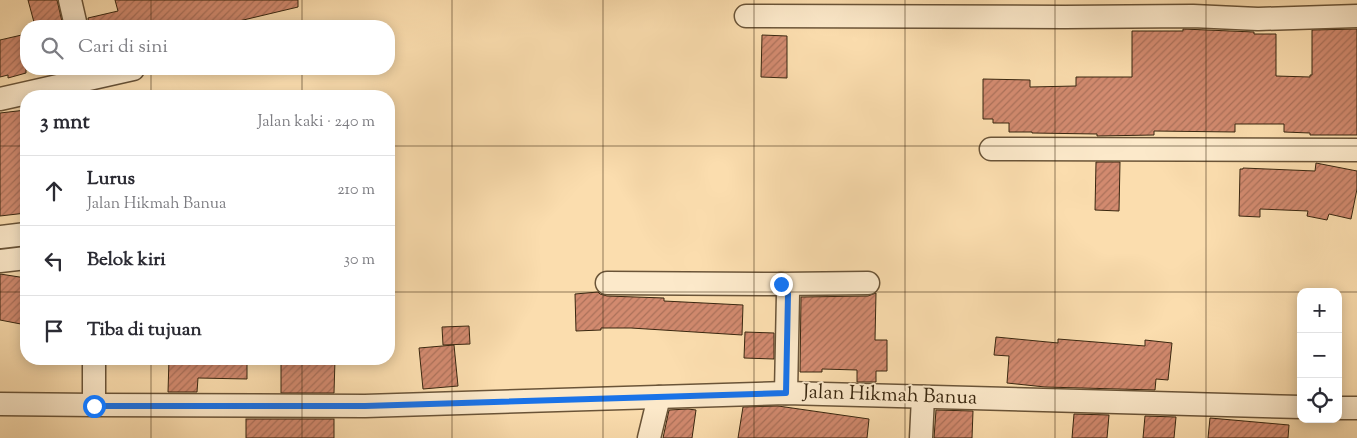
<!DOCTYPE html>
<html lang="id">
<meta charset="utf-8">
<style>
:root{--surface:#fff;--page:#f7f7f7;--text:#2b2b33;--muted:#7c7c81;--line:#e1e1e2}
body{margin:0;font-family:"Sorts Mill Goudy",serif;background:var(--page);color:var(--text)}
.controls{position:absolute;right:15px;bottom:15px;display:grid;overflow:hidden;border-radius:10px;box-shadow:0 2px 12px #0003}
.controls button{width:45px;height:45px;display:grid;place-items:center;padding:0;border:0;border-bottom:1px solid var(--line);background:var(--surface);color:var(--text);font:25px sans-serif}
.stop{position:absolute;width:15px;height:15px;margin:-11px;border:4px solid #1a73e8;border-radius:50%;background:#fff}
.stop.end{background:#1a73e8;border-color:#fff;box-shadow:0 1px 5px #0008}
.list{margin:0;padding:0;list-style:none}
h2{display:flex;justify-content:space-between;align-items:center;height:65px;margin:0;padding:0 20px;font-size:21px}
h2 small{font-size:16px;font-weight:400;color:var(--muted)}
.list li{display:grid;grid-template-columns:32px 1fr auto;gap:15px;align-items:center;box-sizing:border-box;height:70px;padding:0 20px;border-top:1px solid var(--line)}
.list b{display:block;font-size:19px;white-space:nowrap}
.list p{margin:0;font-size:16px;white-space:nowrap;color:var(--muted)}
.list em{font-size:16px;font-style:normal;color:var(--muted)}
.icon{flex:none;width:28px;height:28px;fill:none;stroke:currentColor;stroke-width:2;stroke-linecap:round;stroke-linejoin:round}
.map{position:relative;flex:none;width:1357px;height:438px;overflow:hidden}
.search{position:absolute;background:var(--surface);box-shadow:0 2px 12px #0003;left:20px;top:20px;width:375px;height:55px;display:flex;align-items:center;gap:12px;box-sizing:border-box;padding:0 18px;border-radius:20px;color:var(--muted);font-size:19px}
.panel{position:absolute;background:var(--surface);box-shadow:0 2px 12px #0003;left:20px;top:90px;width:375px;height:275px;border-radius:20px}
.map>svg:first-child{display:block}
.building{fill:url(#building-hatch);stroke:#392710}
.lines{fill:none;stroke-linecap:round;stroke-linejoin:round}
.minor-casing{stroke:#6a5438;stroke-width:25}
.minor{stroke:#fce9ca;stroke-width:22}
.route{stroke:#1a73e8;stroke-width:6}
.grid{fill:none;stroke:#392710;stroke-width:1;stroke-opacity:0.55}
.labels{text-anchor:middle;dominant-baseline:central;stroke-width:4;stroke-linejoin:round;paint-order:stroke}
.street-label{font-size:20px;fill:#392710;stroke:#fce9ca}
</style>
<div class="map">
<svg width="1357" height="438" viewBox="0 0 1357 438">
<defs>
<pattern id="building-hatch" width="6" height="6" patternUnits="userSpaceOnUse" patternTransform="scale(1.25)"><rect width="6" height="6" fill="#d28a6f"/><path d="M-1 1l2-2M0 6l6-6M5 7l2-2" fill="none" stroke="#ab715a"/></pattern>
</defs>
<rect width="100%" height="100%" fill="#fbddae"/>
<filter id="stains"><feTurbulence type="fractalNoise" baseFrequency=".004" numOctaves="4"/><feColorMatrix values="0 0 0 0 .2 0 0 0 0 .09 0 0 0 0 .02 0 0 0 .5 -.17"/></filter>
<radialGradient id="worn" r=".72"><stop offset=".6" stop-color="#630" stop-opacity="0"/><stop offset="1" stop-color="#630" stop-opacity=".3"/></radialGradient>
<g class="building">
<polygon points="28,0 57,0 63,26 35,26"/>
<polygon points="115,0 298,0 298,7 218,26 89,26 88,18 118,11"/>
<polygon points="1183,29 1254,32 1254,34 1276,34 1276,76 1310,77 1310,75 1312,75 1312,30 1357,29 1357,135 1310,135 1310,133 1284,132 1284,124 1235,124 1235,132 1154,131 1154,135 1097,136 1097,134 1032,133 1032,132 1009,132 1009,123 993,123 993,119 983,119 983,79 1030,80 1030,87 1076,86 1076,77 1132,77 1132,31 1183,31"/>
<polygon points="26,34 26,73 8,78 8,75 0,77 0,40"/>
<polygon points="762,35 787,36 787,78 761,77"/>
<polygon points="26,110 26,213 0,216 0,113"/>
<polygon points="1096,162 1120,162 1119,211 1095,210"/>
<polygon points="1316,163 1357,171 1357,189 1351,219 1329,214 1327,220 1307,216 1308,211 1260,209 1260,217 1239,216 1240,169 1243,169 1243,168 1315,171"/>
<polygon points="0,274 26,278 26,325 0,320"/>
<polygon points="598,292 600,294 607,296 664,298 664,301 743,305 742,335 631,328 601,328 601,330 576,331 575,294"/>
<polygon points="876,293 875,340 887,340 887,371 876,371 876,382 857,382 857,370 822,369 822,372 800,372 801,297 868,296"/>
<polygon points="469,326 470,344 443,345 442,327"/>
<polygon points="745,332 774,333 774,359 744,358"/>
<polygon points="996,337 1058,343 1058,339 1145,346 1145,340 1172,343 1168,380 1156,379 1155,390 1045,387 1007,383 1009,356 994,355"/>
<polygon points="454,345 458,386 423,389 419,348"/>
<polygon points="169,359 247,359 247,379 198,378 197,392 168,392"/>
<polygon points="281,359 335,359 334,393 281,393"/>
<polygon points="778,406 869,419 867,438 738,438 743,407"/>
<polygon points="688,409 696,410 692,438 663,438 669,410"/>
<polygon points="936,410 973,411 972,438 934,438"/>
<polygon points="1074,414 1109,415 1107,438 1072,438"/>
<polygon points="1145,416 1176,417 1174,438 1143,438"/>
<polygon points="1210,418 1289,425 1288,438 1208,438"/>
<rect x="246" y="419" width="88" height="19"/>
</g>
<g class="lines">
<g class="minor-casing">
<g id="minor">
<polyline points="70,0 76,26"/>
<polyline points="746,16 1065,17 1193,16 1258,19 1357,16"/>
<polyline points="0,99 133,69"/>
<polyline points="991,149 1357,150"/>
<polyline points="0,237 26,234"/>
<polyline points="0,261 26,258"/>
<polyline points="607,283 781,284 786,289 788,294 786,393"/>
<polyline points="781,284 868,283"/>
<polyline points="94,359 94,405"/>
<polyline points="0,404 94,405 365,406 786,393 1301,407"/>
<polyline points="1338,408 1357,408"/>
<polyline points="649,438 659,397"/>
<polyline points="921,438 923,397"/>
</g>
</g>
<use href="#minor" class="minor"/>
</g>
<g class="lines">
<polyline class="route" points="94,406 365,406 786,393 788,294 786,289 781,284"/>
</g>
<path class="grid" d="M 151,0 L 151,26M 302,0 L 302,26M 452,0 L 452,438M 603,0 L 603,438M 754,0 L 754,438M 905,0 L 905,438M 1055,0 L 1055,438M 1206,0 L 1206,438M 151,69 L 151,96M 302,69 L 302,96M 0,146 L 26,146M 389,146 L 1357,146M 0,292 L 26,292M 389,292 L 1301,292M 1338,292 L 1357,292M 151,359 L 151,438M 302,359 L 302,438"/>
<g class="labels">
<g class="street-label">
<text transform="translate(890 396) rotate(2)">Jalan Hikmah Banua</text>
</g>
</g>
<rect width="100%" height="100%" filter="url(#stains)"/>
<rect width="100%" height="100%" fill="url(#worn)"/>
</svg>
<div class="controls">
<button>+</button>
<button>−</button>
<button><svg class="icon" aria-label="locate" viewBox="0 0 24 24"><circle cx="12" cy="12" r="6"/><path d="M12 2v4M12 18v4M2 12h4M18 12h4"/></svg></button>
</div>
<div class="stop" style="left:94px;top:406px"></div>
<div class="stop end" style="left:781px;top:284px"></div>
<div class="search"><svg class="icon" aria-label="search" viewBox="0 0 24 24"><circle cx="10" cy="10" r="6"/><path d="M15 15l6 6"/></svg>Cari di sini</div>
<section class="panel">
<h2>3 mnt<small>Jalan kaki · 240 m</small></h2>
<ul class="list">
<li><svg class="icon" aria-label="ahead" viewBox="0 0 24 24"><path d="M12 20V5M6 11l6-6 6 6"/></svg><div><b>Lurus</b><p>Jalan Hikmah Banua</p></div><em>210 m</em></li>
<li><svg class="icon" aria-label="left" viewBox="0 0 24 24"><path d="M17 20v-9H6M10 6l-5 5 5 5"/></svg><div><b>Belok kiri</b></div><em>30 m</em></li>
<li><svg class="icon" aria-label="arrive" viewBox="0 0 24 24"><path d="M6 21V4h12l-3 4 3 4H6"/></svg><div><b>Tiba di tujuan</b></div></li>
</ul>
</section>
</div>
